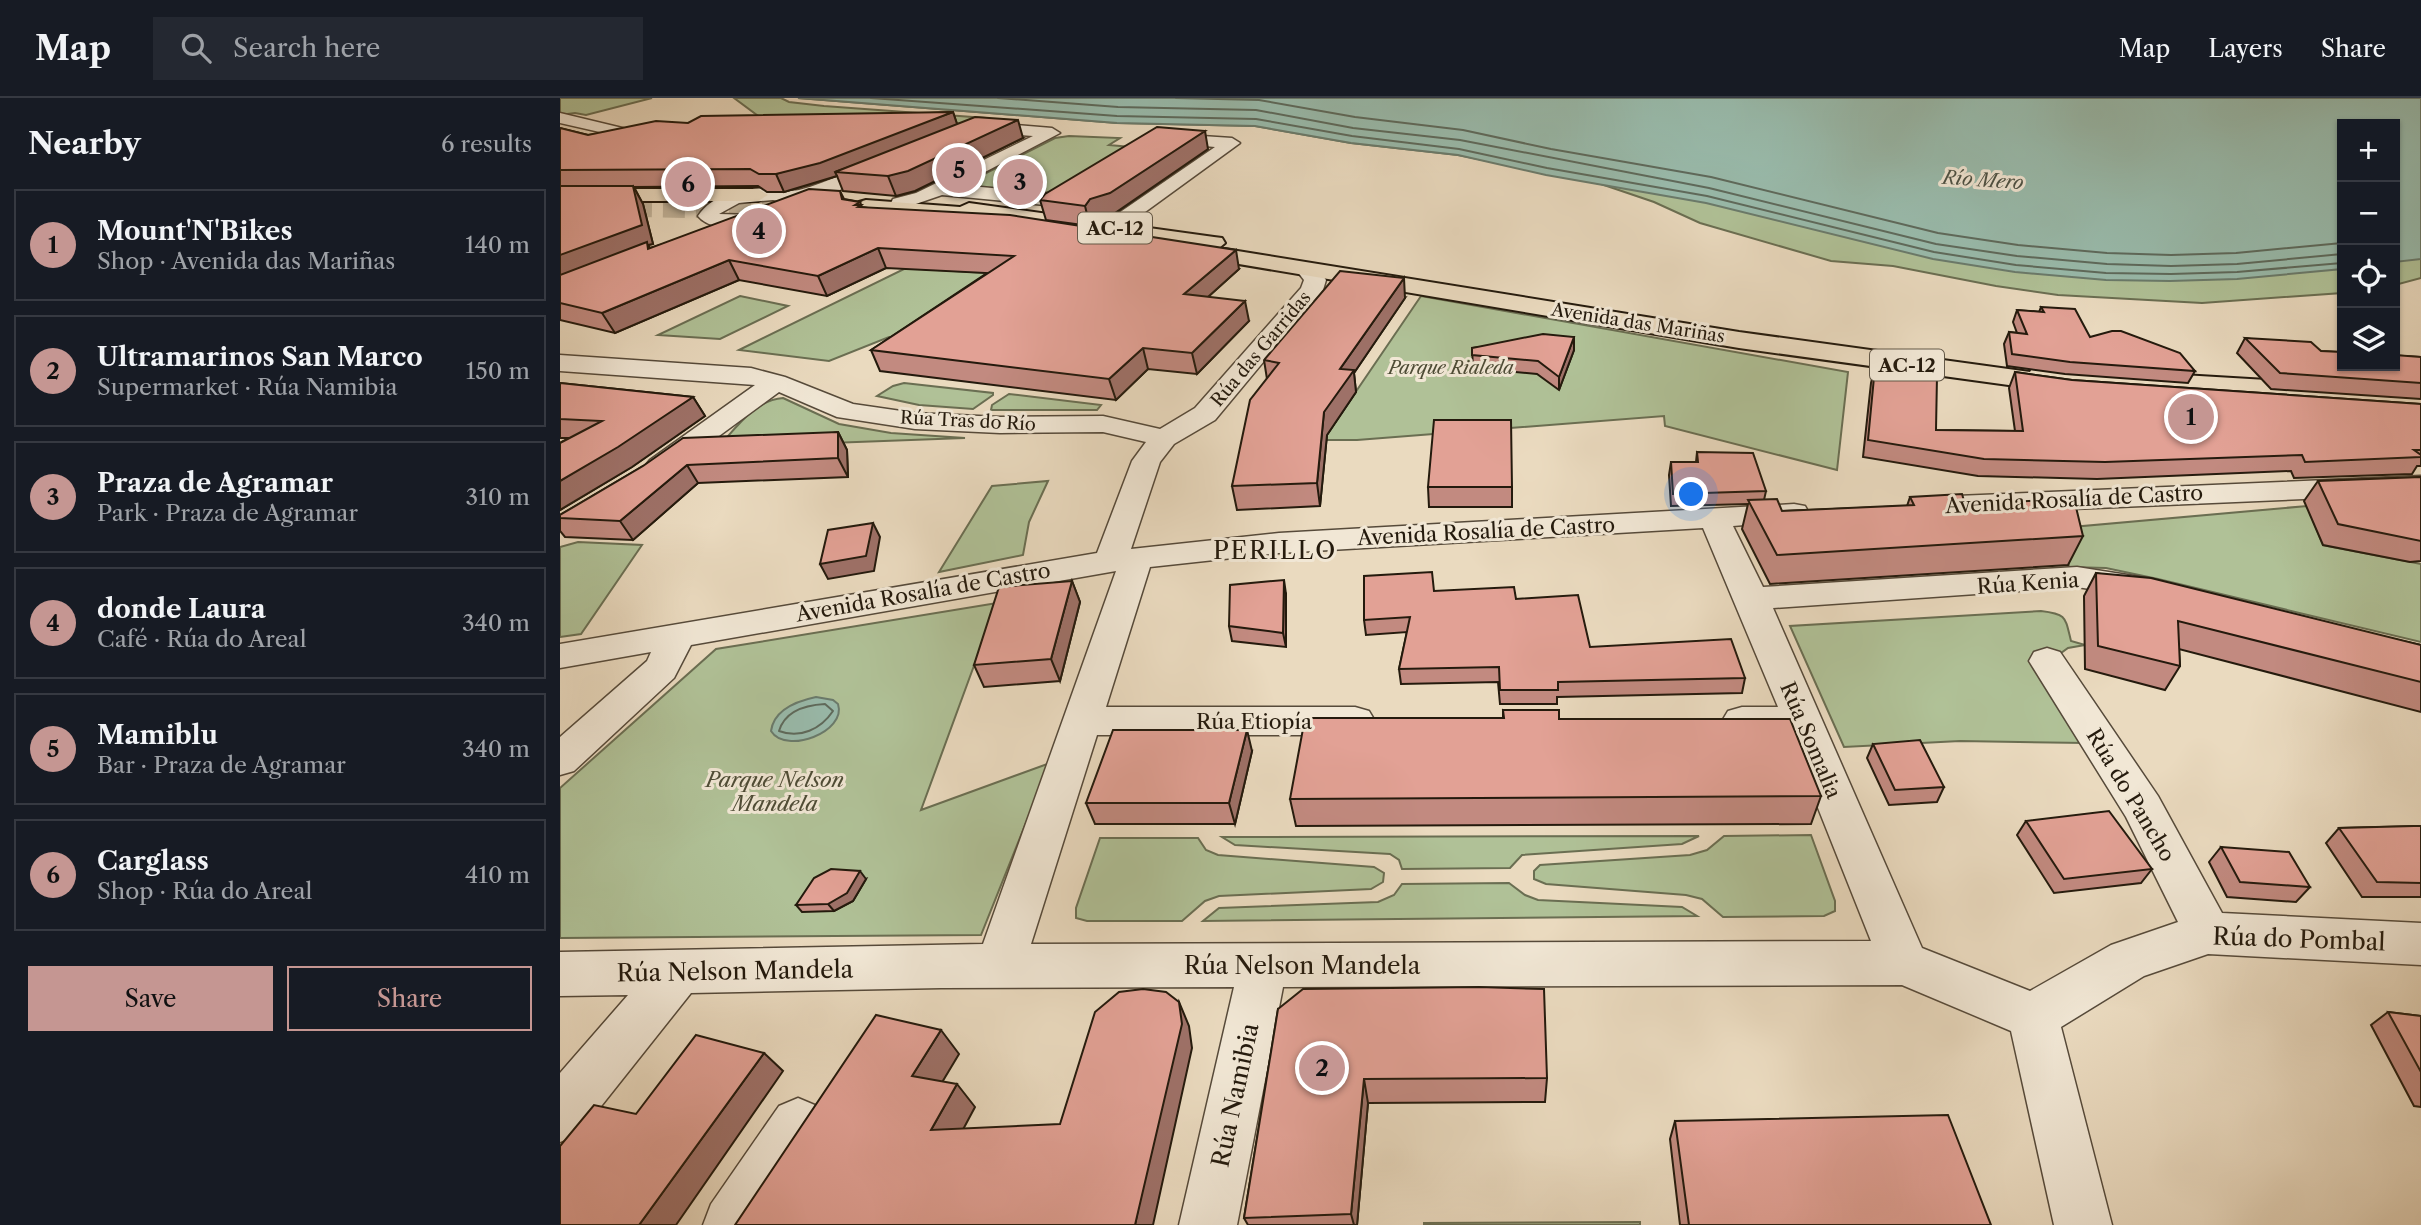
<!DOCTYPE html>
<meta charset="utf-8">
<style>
:root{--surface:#171b24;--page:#242831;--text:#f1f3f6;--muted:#9ea1a6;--line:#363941;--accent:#c59692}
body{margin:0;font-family:"Libre Caslon Text",serif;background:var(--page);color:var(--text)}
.controls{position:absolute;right:21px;top:21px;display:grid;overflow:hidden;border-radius:0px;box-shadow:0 2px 5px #0004}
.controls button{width:63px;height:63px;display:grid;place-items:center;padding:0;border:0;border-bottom:2px solid var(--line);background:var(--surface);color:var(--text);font:35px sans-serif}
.you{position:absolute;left:1132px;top:397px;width:24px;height:24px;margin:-18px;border:5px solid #fff;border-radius:50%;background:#1a73e8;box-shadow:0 0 0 10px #1a73e833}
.badge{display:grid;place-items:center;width:46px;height:46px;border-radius:50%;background:var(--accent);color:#111;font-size:23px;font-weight:700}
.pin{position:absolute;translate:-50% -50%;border:4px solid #fff;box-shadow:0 2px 7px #0006}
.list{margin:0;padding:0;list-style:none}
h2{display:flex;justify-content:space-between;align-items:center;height:91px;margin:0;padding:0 28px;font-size:30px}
h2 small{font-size:23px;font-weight:400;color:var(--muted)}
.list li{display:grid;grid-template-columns:46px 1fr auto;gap:21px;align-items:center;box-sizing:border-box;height:112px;margin:0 14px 14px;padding:0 14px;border:2px solid var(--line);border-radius:0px}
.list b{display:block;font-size:26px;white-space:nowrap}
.list p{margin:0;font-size:23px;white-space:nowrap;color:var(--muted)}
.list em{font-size:23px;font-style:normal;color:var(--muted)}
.actions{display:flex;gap:14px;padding:21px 28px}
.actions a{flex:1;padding:16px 0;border:2px solid var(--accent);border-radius:0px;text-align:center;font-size:24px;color:var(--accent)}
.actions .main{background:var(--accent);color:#111}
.icon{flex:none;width:38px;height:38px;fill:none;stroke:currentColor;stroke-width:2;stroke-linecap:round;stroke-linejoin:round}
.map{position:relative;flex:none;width:1861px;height:1127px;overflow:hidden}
header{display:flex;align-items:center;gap:42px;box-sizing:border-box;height:98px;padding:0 35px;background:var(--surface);border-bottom:2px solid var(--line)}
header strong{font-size:33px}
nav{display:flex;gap:38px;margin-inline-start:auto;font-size:24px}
.search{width:490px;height:63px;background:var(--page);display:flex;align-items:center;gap:18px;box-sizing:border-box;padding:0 24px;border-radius:0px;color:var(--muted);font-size:26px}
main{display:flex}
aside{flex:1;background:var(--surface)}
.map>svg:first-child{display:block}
.green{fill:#b0c197;stroke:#6a6e52;stroke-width:2}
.water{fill:#99bbac;stroke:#6a7b6c;stroke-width:2}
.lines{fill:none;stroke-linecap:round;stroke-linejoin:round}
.shore{stroke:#5e6a5c;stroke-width:2}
.highway-tunnel{stroke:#c2b49b;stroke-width:22;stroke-dasharray:22 11;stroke-linecap:butt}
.minor-casing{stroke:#564a3a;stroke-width:3}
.highway-casing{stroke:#241a0d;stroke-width:4}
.minor{fill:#f1e7d5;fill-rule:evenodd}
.highway{fill:#eadabf;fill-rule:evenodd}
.wall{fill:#c28a80;stroke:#241a0d;stroke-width:2}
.shaded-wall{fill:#9e7168;stroke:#241a0d;stroke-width:2}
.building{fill:#e2a195;stroke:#241a0d;stroke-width:2}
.labels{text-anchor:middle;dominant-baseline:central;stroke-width:6;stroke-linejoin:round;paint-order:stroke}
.far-street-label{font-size:18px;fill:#241a0d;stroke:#f1e7d5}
.far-park-label{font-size:18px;font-style:italic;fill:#4e4c36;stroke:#f1e7d5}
.far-water-label{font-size:19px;font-style:italic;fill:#4d5245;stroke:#f1e7d5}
.shield{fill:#f1e7d5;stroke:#625849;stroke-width:2}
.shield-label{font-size:19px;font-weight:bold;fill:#241a0d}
.street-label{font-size:21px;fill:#241a0d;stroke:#f1e7d5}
.park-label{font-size:21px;font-style:italic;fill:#4e4c36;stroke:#f1e7d5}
.quarter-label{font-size:24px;letter-spacing:2px;fill:#241a0d;stroke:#f1e7d5}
.near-street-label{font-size:24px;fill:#241a0d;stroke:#f1e7d5}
</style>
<header>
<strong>Map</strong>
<div class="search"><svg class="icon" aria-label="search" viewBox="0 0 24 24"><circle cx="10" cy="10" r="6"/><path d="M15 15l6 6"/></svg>Search here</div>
<nav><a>Map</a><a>Layers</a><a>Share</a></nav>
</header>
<main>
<aside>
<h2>Nearby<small>6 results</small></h2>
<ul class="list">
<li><span class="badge">1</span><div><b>Mount'N'Bikes</b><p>Shop · Avenida das Mariñas</p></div><em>140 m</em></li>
<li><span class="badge">2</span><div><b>Ultramarinos San Marco</b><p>Supermarket · Rúa Namibia</p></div><em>150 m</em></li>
<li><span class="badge">3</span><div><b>Praza de Agramar</b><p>Park · Praza de Agramar</p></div><em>310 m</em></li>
<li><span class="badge">4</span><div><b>donde Laura</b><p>Café · Rúa do Areal</p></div><em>340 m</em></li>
<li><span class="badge">5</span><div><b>Mamiblu</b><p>Bar · Praza de Agramar</p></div><em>340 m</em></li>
<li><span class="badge">6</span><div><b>Carglass</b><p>Shop · Rúa do Areal</p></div><em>410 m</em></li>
</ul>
<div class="actions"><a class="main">Save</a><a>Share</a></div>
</aside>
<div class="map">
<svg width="1861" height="1127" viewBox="0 0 1861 1127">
<rect width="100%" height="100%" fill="#eadabf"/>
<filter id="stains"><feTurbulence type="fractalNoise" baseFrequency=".00286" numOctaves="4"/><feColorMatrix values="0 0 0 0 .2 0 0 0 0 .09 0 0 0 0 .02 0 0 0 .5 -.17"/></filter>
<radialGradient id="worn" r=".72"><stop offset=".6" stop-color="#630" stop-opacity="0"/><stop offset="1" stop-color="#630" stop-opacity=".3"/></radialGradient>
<g class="green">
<polygon points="0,0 92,0 26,17 15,15 0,17"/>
<polygon points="174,0 221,0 229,4 264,8 426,20 413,26 201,20"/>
<polygon points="238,0 959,0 1782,149 1782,195 1642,205 1498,197 1436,188 1333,168 1271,163 1140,125 1094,104 1041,86 898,57 791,45 695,28 557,25"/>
<polygon points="509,38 560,40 549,47 571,49 478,106 383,97 495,40"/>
<polygon points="1861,130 1861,180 1835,187 1835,141"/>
<polygon points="346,170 460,177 352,241 329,239 269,263 179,252"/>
<polygon points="180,198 228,208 160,241 98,237"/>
<polygon points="861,198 1288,274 1277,372 1105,328 1104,318 797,342 763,342"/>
<polygon points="344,285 433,295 433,297 413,311 359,307 317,298 333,288"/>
<polygon points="449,296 541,307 537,312 431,312 432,307"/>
<path d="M 223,300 L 279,326 L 331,335 L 405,340 L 164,349 L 161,346 C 178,327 196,302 223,300 Z"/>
<polygon points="488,383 469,424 463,457 379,474 432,388"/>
<polygon points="1747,408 1763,447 1861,466 1861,544 1598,481 1546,470 1509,469 1501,430"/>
<polygon points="18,444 82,447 21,536 0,539 0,449"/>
<polygon points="437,505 361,712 490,665 421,837 0,840 0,690 156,551"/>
<path d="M 1481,513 C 1507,516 1505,519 1511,543 L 1525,547 L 1508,550 L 1497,558 L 1525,645 L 1400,643 L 1284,649 L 1230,528 Z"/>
<polygon points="1251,737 1275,803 1275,813 1264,818 1163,819 1142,801 1126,797 986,786 974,781 974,773 980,767 1130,757 1147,752 1164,738"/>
<polygon points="1139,738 1122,746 962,757 950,770 842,771 839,762 830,756 675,747 662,739"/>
<polygon points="540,740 638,740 646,752 658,757 814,769 824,775 823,784 811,791 659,798 645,803 622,823 527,823 516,820 516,810"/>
<polygon points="949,785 965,797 978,802 1122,809 1137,818 643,823 659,810 818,804 834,797 842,786"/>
<polygon points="1080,1124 1080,1127 864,1127 864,1125"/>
</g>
<g class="water">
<polygon points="238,0 1861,0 1861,161 1835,164 1835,26 1782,26 1782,171 1677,181 1610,183 1546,182 1455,174 1373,161 1146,105 986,77 898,57 791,45 695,28 557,25"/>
<path d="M 256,599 L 273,602 L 278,606 C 287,634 226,657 211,633 C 214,611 237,603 256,599 Z"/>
</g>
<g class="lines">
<g class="shore">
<polyline points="311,0 557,18 696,21 792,38 899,51 987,70 1147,98 1374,154 1456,167 1546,175 1611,176 1677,174 1782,165"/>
<polyline points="438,0 558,9 696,12 793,30 900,42 1149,90 1376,146 1457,158 1547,166 1611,168 1677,166 1782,156"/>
<polyline points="616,0 699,2 795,19 903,32 991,51 1151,79 1378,135 1458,147 1547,155 1611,157 1676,155 1782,145"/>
<path d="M 265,606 L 273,613 C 261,631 240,641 219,633 C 225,613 246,607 265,606 Z"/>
</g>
<polyline class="highway-tunnel" points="70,108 250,111"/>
<g class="minor-casing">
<g id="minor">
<polygon points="0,15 79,34 81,37 79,40 38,51 0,41 0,31 38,41 53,37 0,25"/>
<polygon points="418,24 492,30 500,35 400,87 496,96 503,98 505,102 503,106 496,108 382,97 347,109 333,109 331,105 333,101 356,95 473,38 420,34 410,37 402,32"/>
<polygon points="597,35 672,40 680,45 570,125 543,134 536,132 533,128 536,124 556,117 655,49 591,43 589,40 591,37"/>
<path d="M 328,61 L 337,66 L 334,70 L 280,92 L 244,102 L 246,105 C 230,127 157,142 138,118 C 154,94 185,90 212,90 C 222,91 230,94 239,92 C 270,84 298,68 328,61 ZM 213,102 L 226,104 L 194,117 L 159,116 L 179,105 Z"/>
<path d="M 748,167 L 756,168 L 766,182 L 763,192 L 655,322 L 614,346 L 600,364 L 571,451 L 719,435 L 1234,406 L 1245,408 L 1249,415 L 1245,422 L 1173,428 L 1203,489 L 1517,469 L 1593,481 L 1598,488 L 1593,495 L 1581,499 L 1517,489 L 1213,510 L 1362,850 L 1470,893 L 1551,847 L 1618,824 L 1566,719 L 1469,563 L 1474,554 L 1487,550 L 1500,554 L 1598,698 L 1662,815 L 1861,825 L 1861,867 L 1648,856 L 1584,878 L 1501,929 L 1552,1127 L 1494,1127 L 1451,933 L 1342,887 L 723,889 L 677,1127 L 619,1127 L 674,889 L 381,890 L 131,895 L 19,1036 L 0,1044 L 0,975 L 68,897 L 0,898 L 0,854 L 423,846 L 556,473 L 131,547 L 114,580 L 14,673 L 0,677 L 0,639 L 87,563 L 91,554 L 0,570 L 0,546 L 537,455 L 572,363 L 586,344 L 543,334 L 440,335 L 355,331 L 277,319 L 219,294 L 110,374 L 100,377 L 90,374 L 85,368 L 90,362 L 195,287 L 0,273 L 0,257 L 191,270 L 225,279 L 293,306 L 355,315 L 440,319 L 543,318 L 600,331 L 635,310 L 741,190 L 744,182 L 737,173 L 740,168 ZM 1143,430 L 1218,609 L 1182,609 L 1168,613 L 1162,623 L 1168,633 L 1182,637 L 1229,637 L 1311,843 L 471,846 L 537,637 L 795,637 L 809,633 L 815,623 L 809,613 L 795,609 L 546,609 L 590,469 L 719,455 Z"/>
<polygon points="1861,378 1861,396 1373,417 1362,415 1358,408 1362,401 1373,399"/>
<polygon points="238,1000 257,1008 265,1027 257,1046 206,1127 143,1127 151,1106 219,1008"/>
</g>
</g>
<g class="highway-casing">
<g id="highway">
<polygon points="0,91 198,91 208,97 198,103 0,103"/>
<polygon points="306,102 400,109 409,105 654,139 662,140 665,145 659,150 1179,234 1470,274 1474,267 1483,265 1555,273 1861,291 1861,307 1518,285 1516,293 1506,295 1179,250 625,157 617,156 614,151 618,146 441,121 433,124 299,112 296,108 299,104"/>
</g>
</g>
<use href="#minor" class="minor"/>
<use href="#highway" class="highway"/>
</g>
<g class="wall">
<polygon points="393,14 397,26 463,40 355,93 336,98 283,93 277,78 267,81 224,94 207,94 198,88 74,89 83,106 93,146 88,147 90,150 280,93 284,101 300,104 302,109 679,171 648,199 689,223 637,276 588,271 556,302 320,273 311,252 427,175 326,170 267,198 179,182 55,235 0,222 0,30 28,37 128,25"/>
<polygon points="648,51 555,115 535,122 530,128 486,122 480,102"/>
<polygon points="845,200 794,275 796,294 767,337 760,408 677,412 672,388 707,281 704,262"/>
<polygon points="1481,209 1530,239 1635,273 1628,285 1505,276 1447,268 1444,246 1449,234 1457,235 1453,224 1457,212 1479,214"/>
<polygon points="1014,239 1014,252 999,292 977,276 913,270 912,250"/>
<polygon points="1685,240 1761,253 1861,259 1861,301 1711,291 1677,255"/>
<polygon points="1315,269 1376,332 1455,333 1449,290 1455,274 1512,282 1861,306 1861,368 1857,368 1852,376 1734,380 1731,373 1537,381 1418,378 1303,359 1311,285"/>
<polygon points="0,285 133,299 145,318 72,369 0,412 0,345 9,340 0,340"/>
<polygon points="278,334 287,352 288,379 138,385 73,442 5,439 0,433 0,417 83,368"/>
<polygon points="1137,354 1206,393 1204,402 1222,413 1347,408 1350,399 1405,406 1523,438 1508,467 1210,486 1182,431 1188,406 1111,408 1109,377 1111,364 1136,364"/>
<polygon points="1861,379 1861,463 1850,464 1763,447 1744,403 1758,383"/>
<polygon points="868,389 952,389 952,409 869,409"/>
<polygon points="1536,475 1861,547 1861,614 1619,551 1620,568 1605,592 1525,571 1524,498"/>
<polygon points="512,483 520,504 500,583 424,589 414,567"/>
<polygon points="874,493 956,501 1030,549 1185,580 1182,595 997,599 997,606 940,606 938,584 841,586 839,571 847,534 806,537 804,522"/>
<polygon points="726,496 726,549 672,543 669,528"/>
<polygon points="943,612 999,621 1261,698 1251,726 736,728 730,701 943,620"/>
<polygon points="1313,646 1384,689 1377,704 1329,707 1307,660"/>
<polygon points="692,653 675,726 535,726 526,705"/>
<polygon points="1466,723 1592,771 1581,785 1494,795 1457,737"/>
<polygon points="1861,728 1861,799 1802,799 1766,745 1779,730"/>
<polygon points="1661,749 1750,789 1736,804 1667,799 1649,764"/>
<polygon points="306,781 293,803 274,813 242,814 236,807"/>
<polygon points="718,911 987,980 985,1004 808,1005 797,1127 688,1127 684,1120"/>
<polygon points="1828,914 1861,918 1861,1009 1854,1008 1811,927"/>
<polygon points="1115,1023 1431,1127 1120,1127 1110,1041"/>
</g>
<g class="shaded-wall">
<polygon points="393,14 398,29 275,74 277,78 267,81 224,94 216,76"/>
<polygon points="458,22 463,40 355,93 336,98 328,78"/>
<polygon points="645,33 648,51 555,115 535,122 530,128 525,108 530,101"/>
<polygon points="73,88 83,106 93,146 88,147 97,163 0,181 0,157"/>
<polygon points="318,150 326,170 267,198 258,178"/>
<polygon points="676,152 679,171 629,216 624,196"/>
<polygon points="169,162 179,182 55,235 42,215"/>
<polygon points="844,180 845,200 794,275 796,294 767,337 760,408 757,385 764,314 780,271"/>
<polygon points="685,203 689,223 637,276 632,255"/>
<polygon points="1014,239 1014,252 999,292 999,279"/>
<polygon points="583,250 588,271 556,302 549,281"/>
<polygon points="133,299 145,318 72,369 0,412 0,383"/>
<polygon points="278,334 287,352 288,379 278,360"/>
<polygon points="127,367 138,385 73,442 60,423"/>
<polygon points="313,425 320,439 314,473 268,481 260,466"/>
<polygon points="724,482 726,496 726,549 723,535"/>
<polygon points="512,483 520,504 500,583 491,561"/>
<polygon points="687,632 692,653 675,726 669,705"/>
<polygon points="300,773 306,781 293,803 274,813 268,806"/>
<polygon points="619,904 629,928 632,950 593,1127 575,1127"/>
<polygon points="381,932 399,956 372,1001 352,978"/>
<polygon points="204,955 223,973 116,1127 79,1127"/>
<polygon points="804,981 808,1005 797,1127 794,1127 791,1116"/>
<polygon points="397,986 415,1009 391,1054 371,1032"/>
</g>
<g class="building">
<polygon points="393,14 260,65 216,76 199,76 190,71 0,72 0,30 28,37 96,23 128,25 141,18"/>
<polygon points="415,19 458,22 348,73 328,78 275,74"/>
<polygon points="597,29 645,33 550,95 530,101 525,108 480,102 485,96"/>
<polygon points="0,88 73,88 82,127 0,157"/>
<polygon points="249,91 280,93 282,101 300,104 295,107 301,107 298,109 450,117 676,152 624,196 685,203 632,255 583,250 549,281 311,252 454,158 318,150 258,178 169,162 42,215 0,205 0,177 87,144 88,151"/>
<polygon points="780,173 844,180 780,271 794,272 764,314 757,385 672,388 690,302 719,265 704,262"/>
<polygon points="1481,209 1515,211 1530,239 1552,233 1561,233 1620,255 1635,273 1510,264 1452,256 1449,234 1467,236 1457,212 1484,214"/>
<polygon points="983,236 1014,239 999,279 978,263 912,257 912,250"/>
<polygon points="1685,240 1751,244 1761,253 1782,254 1782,268 1835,268 1835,257 1861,259 1861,285 1720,275"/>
<polygon points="1315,269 1377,278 1376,332 1463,333 1455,274 1512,282 1861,306 1861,352 1854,352 1861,357 1861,359 1745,364 1742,357 1545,364 1424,361 1308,342"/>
<polygon points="0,285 133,299 58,349 0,383 0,345 42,323 0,321"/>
<polygon points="874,322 951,322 952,389 868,389"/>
<polygon points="278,334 278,360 127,367 60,423 0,420 0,417 83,368 123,340"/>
<polygon points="1137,354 1193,355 1206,393 1113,396 1111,364 1138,364"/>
<polygon points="1861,379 1861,443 1778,426 1758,383"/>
<polygon points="1402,396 1405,406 1514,401 1523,438 1217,457 1188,402 1217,401 1222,413 1354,407 1350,399"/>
<polygon points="313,425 306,458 260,466 268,432"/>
<polygon points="872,474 874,493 954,489 956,501 1018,497 1030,549 1171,541 1185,580 998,584 998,592 940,592 939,569 839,571 850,519 804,522 804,478"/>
<polygon points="1536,475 1591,480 1861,547 1861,584 1618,523 1620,568 1538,548"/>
<polygon points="724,482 723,535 669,528 670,487"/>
<polygon points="512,483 491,561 414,567 439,489"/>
<polygon points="943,612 999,612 999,621 1230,621 1261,698 730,701 745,620 944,620"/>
<polygon points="553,632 687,632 669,705 526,705"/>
<polygon points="1360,642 1384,689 1335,692 1313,646"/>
<polygon points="1549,713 1592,771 1504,781 1466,723"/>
<polygon points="1854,728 1861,728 1861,785 1817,784 1779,730"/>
<polygon points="1661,749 1729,754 1750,789 1680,784"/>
<polygon points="271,771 300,773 287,795 268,806 236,807 254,780"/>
<polygon points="919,889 984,891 987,980 804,981 791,1116 684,1120 718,911 743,891"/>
<polygon points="583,891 606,894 619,904 622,926 575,1127 175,1127 316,917 381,932 352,978 397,986 371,1032 500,1026 535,914 559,894"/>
<polygon points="1828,914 1861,918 1861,974"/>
<polygon points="136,937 204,955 79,1127 0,1127 0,1048 34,1007 76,1016"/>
<polygon points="1388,1017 1431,1127 1129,1127 1115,1023"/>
</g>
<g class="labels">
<g class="far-street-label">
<text transform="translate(1078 225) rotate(9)">Avenida das Mariñas</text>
<text transform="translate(701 251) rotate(-50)">Rúa das Garridas</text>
<text transform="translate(408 323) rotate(3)">Rúa Tras do Río</text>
</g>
<g class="far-park-label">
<text x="891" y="270">Parque Rialeda</text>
</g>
<g class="far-water-label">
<text transform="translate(1423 82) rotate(4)">Río Mero</text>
</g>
<g class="shield">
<rect x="518" y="114.5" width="74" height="31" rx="5"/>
<rect x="1310" y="251.5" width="74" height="31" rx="5"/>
</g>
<g class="shield-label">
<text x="555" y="130">AC-12</text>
<text x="1347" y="267">AC-12</text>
</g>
<g class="street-label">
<text transform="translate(1514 401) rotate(-3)">Avenida Rosalía de Castro</text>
<text transform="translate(926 433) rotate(-3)">Avenida Rosalía de Castro</text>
<text transform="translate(1468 485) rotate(-4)">Rúa Kenia</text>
<text transform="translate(363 494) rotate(-10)">Avenida Rosalía de Castro</text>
<text x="694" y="623">Rúa Etiopía</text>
<text transform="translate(1251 642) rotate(67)">Rúa Somalia</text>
<text transform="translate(1571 697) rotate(59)">Rúa do Pancho</text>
</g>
<g class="park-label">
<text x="215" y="681">Parque Nelson<tspan x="215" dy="24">Mandela</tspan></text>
</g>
<g class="quarter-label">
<text x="715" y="452">PERILLO</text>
</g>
<g class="near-street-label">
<text transform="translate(1739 841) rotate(2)">Rúa do Pombal</text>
<text x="742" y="867">Rúa Nelson Mandela</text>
<text transform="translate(175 873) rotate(-1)">Rúa Nelson Mandela</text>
<text transform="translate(675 997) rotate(-78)">Rúa Namibia</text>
</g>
</g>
<rect width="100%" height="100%" filter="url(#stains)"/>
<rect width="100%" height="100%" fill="url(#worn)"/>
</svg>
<div class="controls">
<button>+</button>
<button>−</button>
<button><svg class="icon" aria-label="locate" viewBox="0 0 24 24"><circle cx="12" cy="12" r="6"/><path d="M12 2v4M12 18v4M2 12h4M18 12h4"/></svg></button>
<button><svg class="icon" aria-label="layers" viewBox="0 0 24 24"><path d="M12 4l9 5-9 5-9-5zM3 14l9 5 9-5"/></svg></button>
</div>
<div class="you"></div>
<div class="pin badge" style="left:1631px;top:319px">1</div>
<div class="pin badge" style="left:762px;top:970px">2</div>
<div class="pin badge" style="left:460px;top:84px">3</div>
<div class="pin badge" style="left:199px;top:133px">4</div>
<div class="pin badge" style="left:399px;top:72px">5</div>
<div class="pin badge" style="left:128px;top:86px">6</div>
</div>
</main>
